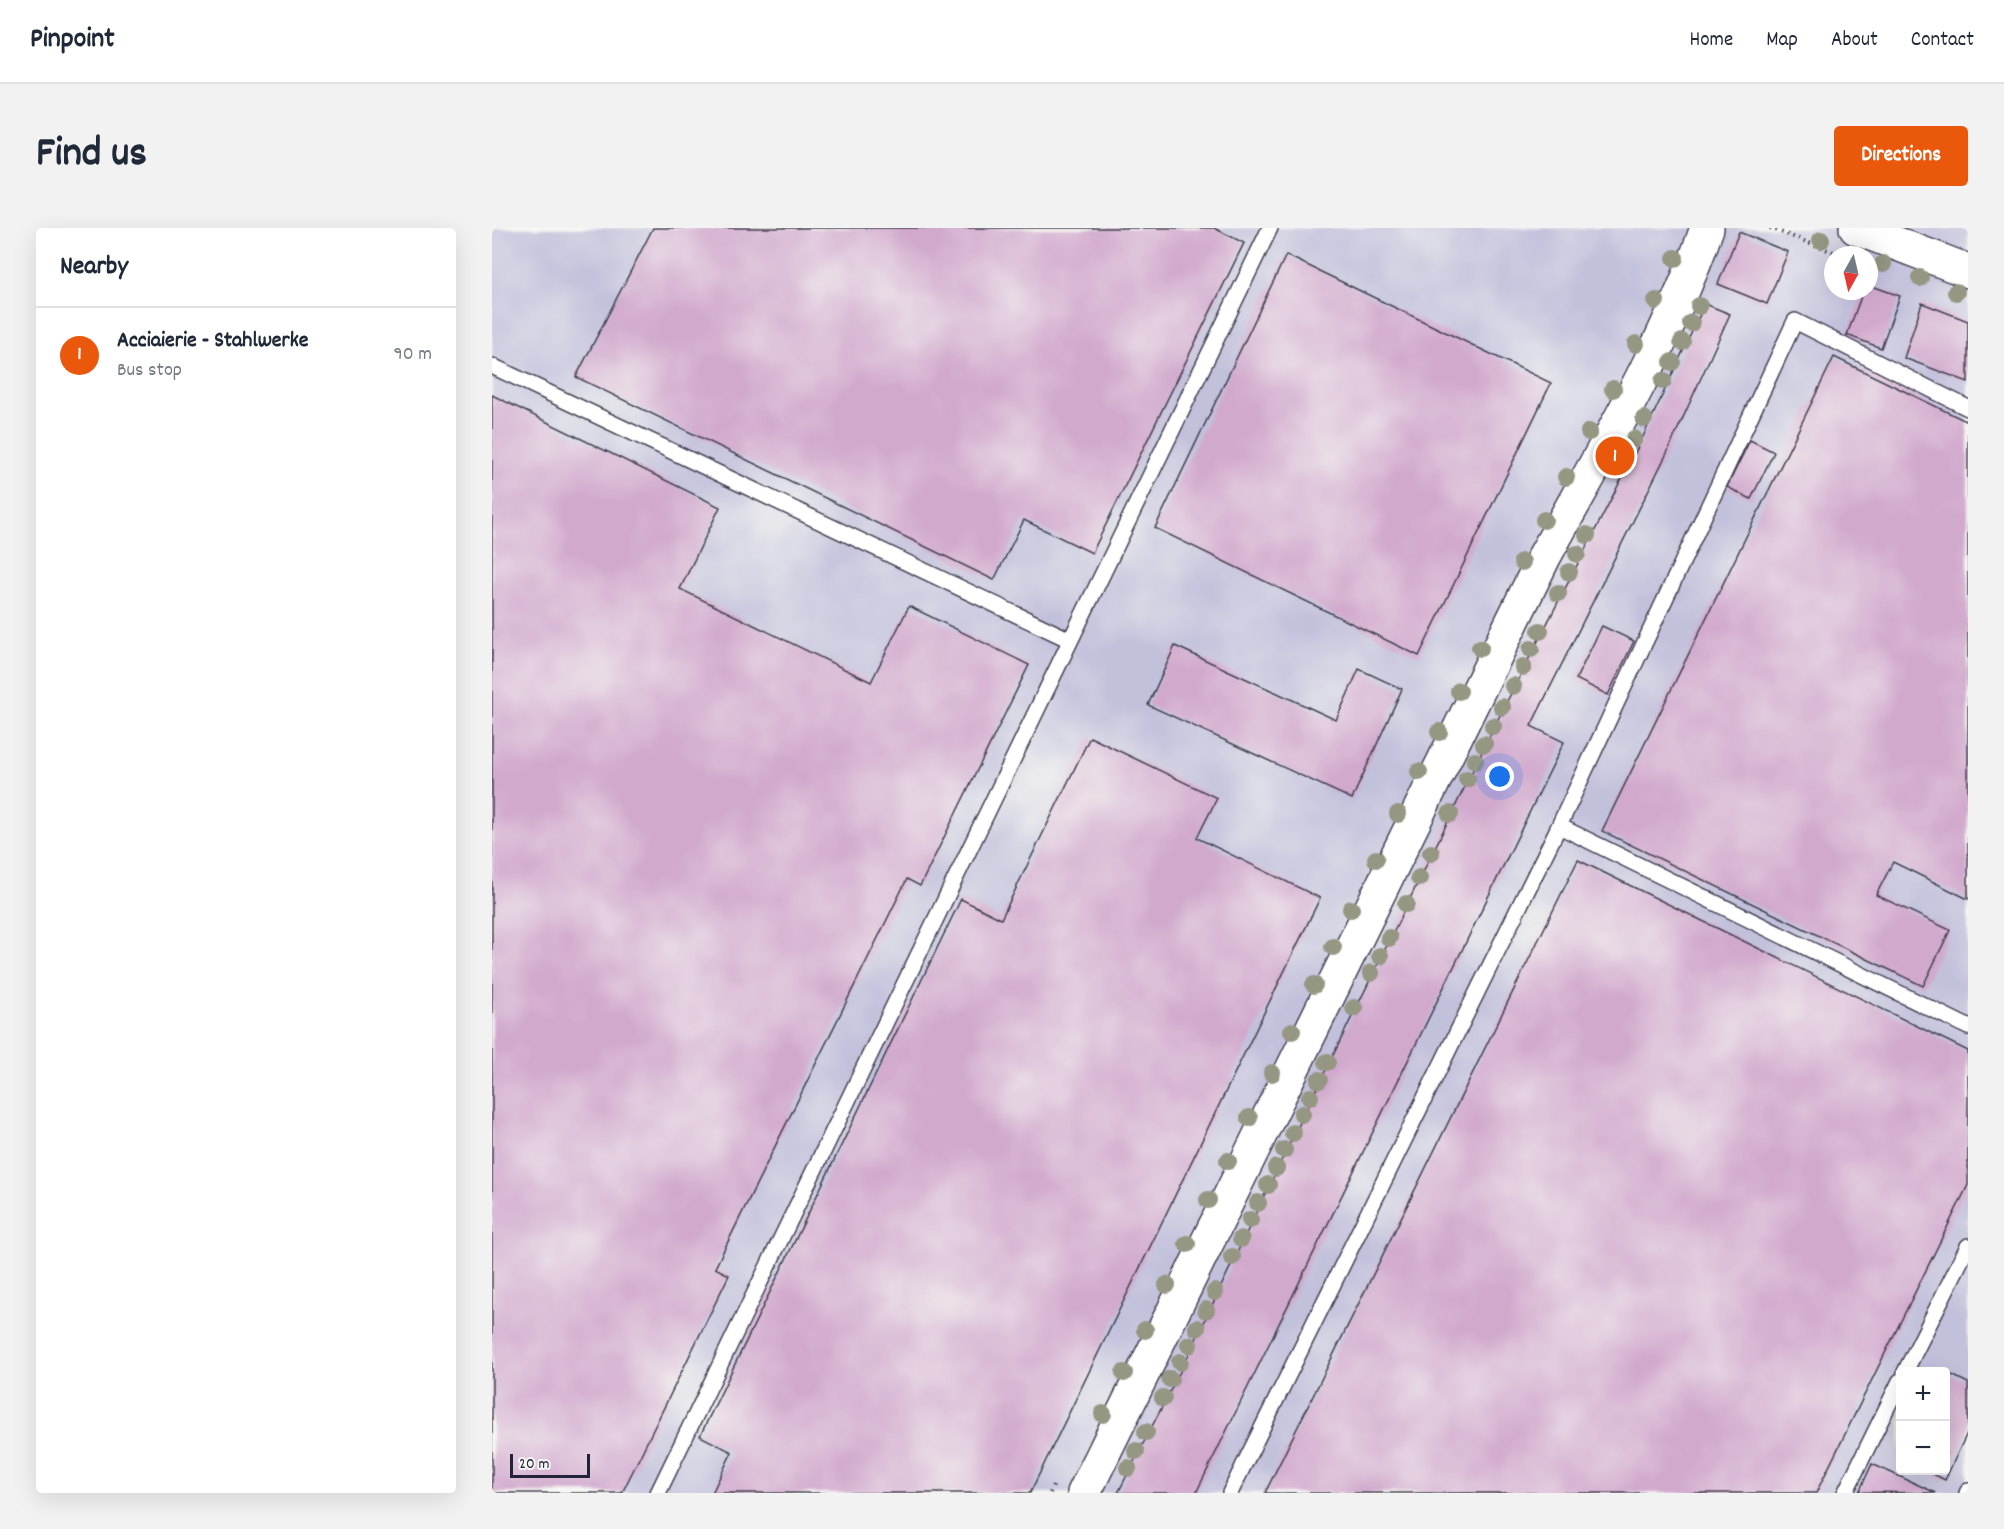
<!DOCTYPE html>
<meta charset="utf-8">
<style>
:root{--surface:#fff;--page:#f2f2f3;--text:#1f2937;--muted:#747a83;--line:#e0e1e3;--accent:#ea580c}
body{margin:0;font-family:Dekko,sans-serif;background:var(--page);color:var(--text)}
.controls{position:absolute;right:18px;bottom:18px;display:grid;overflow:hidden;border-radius:6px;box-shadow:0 6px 24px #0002}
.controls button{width:54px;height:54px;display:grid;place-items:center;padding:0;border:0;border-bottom:2px solid var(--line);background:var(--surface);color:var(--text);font:30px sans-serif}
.compass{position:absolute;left:1332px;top:18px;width:54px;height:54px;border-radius:50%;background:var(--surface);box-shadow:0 6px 24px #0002;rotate:188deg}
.scale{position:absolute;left:18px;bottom:15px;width:80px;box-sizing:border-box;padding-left:6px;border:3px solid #22223b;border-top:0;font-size:16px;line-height:21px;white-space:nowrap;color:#22223b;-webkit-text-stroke:4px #f6f6f2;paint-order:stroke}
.you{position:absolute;left:1008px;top:549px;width:21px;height:21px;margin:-15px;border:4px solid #fff;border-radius:50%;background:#1a73e8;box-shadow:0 0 0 9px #1a73e833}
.badge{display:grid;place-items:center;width:39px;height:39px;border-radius:50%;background:var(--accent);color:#fff;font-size:20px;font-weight:700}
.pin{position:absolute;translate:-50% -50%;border:3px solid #fff;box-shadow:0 2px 6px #0006}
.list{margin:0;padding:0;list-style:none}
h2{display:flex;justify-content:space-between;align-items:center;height:78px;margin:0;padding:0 24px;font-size:26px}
h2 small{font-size:20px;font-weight:400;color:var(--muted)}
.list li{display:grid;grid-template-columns:39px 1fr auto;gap:18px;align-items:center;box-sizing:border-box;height:96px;padding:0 24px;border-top:2px solid var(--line)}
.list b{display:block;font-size:22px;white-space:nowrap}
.list p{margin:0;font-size:20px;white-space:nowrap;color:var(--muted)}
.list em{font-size:20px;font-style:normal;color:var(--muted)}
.map{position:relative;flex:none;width:1476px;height:1265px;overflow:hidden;border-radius:6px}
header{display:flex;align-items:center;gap:36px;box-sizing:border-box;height:84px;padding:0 30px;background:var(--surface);border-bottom:2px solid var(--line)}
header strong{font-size:28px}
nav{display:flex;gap:33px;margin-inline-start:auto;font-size:21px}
.intro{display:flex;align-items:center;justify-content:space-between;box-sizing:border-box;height:144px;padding:0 36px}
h1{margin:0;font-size:42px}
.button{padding:15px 27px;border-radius:6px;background:var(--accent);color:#fff;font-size:21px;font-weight:700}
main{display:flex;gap:36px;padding:0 36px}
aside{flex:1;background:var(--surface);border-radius:6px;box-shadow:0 6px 24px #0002}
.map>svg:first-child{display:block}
.industrial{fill:#c2c1dc;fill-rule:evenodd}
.building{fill:#d1a9cd}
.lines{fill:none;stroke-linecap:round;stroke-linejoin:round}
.service-casing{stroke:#413f50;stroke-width:18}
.secondary-casing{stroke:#413f50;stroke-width:36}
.path{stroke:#413f50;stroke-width:4;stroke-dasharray:1.5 4.5;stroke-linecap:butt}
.service{stroke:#fff;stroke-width:15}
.secondary{stroke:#fff;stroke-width:33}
.tree{fill:#959783}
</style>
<header>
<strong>Pinpoint</strong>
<nav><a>Home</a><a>Map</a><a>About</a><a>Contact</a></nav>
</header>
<div class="intro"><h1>Find us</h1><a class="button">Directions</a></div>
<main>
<aside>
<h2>Nearby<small></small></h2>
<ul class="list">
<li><span class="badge">1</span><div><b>Acciaierie - Stahlwerke</b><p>Bus stop</p></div><em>90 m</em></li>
</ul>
</aside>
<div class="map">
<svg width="1476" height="1265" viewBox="0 0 1476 1265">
<rect width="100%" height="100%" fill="#f6f6f2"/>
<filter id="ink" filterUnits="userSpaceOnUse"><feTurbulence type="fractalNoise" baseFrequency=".0167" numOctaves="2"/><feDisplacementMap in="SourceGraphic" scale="12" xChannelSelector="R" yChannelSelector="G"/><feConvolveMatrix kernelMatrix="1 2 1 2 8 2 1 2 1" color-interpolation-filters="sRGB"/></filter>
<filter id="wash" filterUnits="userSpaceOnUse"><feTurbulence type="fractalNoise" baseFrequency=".008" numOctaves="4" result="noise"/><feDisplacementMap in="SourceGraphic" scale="24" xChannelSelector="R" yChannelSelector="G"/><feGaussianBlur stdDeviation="1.35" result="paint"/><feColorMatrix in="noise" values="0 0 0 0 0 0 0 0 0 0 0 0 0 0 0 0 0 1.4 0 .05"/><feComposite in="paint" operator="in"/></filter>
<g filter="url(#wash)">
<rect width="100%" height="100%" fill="#f0e1c5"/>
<path class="industrial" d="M 0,0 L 1476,0 L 1476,1265 L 0,1265 ZM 1341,27 L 1377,27 L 1377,63 L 1341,63 ZM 1408,1144 L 1454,1144 L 1454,1242 L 1408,1242 Z"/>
<g id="blocks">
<g class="building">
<polygon points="161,0 722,0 752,15 600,325 532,292 502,352 84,149"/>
<polygon points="1247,4 1296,24 1275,76 1226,56"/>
<polygon points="794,27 1059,155 927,428 663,300"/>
<polygon points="1377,57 1408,68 1389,120 1355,107 1371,63 1377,63"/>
<polygon points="1430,75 1476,93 1476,154 1412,130"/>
<polygon points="1213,76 1238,86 1175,225 1039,498 1072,514 704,1265 626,1265 696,1128 773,966 1010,483 1149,213"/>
<polygon points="1342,129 1476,194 1476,671 1401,634 1384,667 1458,702 1431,758 1110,603"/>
<polygon points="0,167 228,279 188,361 379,454 417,378 537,437 428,658 415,651 223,1040 237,1047 130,1265 0,1265"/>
<polygon points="1258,212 1282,224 1259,271 1235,259"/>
<polygon points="1110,398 1142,413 1116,467 1084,451"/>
<polygon points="683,418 844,492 867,441 910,461 860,571 656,477"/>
<polygon points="598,509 725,570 705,610 828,670 538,1265 220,1265 240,1224 208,1208 469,671 509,691"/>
<polygon points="1086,632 1476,823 1476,957 1324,1265 773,1265"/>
<polygon points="1454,1144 1476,1155 1476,1203 1453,1252 1433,1242 1454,1242"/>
<polygon points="1380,1236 1444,1265 1367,1264"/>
</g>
</g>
</g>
<g filter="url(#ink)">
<use href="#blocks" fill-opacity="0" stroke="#413f50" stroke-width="1.5"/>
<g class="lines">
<g class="service-casing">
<g id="service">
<polyline points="0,138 578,412"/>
<polyline points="1476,180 1303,93 1067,598 1476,799"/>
<polyline points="1413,1144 1476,1018"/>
<polyline points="166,1265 778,0"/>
<polyline points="738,1265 1067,598"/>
<polyline points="1353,1265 1408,1153"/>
<polyline points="1475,1265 1476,1263"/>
</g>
</g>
<g class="secondary-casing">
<g id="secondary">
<polyline points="1364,0 1476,43"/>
<path d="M 592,1265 L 1052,329 C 1111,222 1175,116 1215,0"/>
</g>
</g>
<g class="path">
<polyline points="1278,0 1349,27"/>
<polyline points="558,1265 562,1256"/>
</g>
<use href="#service" class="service"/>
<use href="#secondary" class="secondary"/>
</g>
<g class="tree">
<circle cx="1329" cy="12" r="9"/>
<circle cx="1183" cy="30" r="9"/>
<circle cx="1391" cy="36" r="9"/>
<circle cx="1428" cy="50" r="9"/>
<circle cx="1464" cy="64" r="9"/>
<circle cx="1164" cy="73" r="9"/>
<circle cx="1207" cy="78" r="9"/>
<circle cx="1199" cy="95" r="9"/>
<circle cx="1190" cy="114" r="9"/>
<circle cx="1144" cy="116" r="9"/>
<circle cx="1180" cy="134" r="9"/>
<circle cx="1171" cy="153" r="9"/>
<circle cx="1121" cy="161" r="9"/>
<circle cx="1152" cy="191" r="9"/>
<circle cx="1097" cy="204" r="9"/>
<circle cx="1142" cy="211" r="9"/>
<circle cx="1133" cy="231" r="9"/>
<circle cx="1074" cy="249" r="9"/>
<circle cx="1052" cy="292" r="9"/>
<circle cx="1095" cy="307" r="9"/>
<circle cx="1085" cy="326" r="9"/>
<circle cx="1030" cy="334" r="9"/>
<circle cx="1077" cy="344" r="9"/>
<circle cx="1066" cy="365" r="9"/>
<circle cx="1048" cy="403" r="9"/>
<circle cx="988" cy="420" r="9"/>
<circle cx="1039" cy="421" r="9"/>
<circle cx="1031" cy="439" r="9"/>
<circle cx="1021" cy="458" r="9"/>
<circle cx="967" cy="463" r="9"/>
<circle cx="1010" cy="479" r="9"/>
<circle cx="1001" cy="498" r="9"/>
<circle cx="947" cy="504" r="9"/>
<circle cx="992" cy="516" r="9"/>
<circle cx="983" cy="533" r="9"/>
<circle cx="927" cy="544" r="9"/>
<circle cx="975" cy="551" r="9"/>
<circle cx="906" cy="586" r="9"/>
<circle cx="958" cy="586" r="9"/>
<circle cx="939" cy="625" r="9"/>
<circle cx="884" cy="631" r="9"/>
<circle cx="927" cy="650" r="9"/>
<circle cx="914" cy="676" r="9"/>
<circle cx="859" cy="681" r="9"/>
<circle cx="897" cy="710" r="9"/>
<circle cx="841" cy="719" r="9"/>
<circle cx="888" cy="728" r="9"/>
<circle cx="879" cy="745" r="9"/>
<circle cx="822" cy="757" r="9"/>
<circle cx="862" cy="780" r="9"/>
<circle cx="800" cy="803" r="9"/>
<circle cx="835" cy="834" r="9"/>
<circle cx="780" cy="845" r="9"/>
<circle cx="827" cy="852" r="9"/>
<circle cx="818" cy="869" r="9"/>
<circle cx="810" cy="886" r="9"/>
<circle cx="757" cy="890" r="9"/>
<circle cx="801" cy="905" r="9"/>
<circle cx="792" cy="922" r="9"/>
<circle cx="736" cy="933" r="9"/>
<circle cx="784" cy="940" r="9"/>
<circle cx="776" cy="957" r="9"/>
<circle cx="716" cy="972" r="9"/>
<circle cx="766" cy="975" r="9"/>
<circle cx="758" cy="992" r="9"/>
<circle cx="749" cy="1011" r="9"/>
<circle cx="695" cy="1016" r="9"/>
<circle cx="740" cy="1029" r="9"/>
<circle cx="675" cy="1057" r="9"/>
<circle cx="723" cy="1064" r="9"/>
<circle cx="714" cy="1082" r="9"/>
<circle cx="705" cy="1100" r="9"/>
<circle cx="653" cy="1102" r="9"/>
<circle cx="697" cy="1117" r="9"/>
<circle cx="688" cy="1134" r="9"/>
<circle cx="632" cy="1145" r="9"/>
<circle cx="678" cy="1151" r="9"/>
<circle cx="671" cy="1170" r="9"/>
<circle cx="611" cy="1186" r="9"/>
<circle cx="654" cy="1204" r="9"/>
<circle cx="644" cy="1223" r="9"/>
<circle cx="636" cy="1240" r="9"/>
</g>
</g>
</svg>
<div class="controls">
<button>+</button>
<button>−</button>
</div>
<svg class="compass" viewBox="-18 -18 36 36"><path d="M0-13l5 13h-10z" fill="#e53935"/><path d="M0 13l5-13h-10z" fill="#747a83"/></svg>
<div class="scale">20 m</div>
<div class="you"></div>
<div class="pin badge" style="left:1123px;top:228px">1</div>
</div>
</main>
